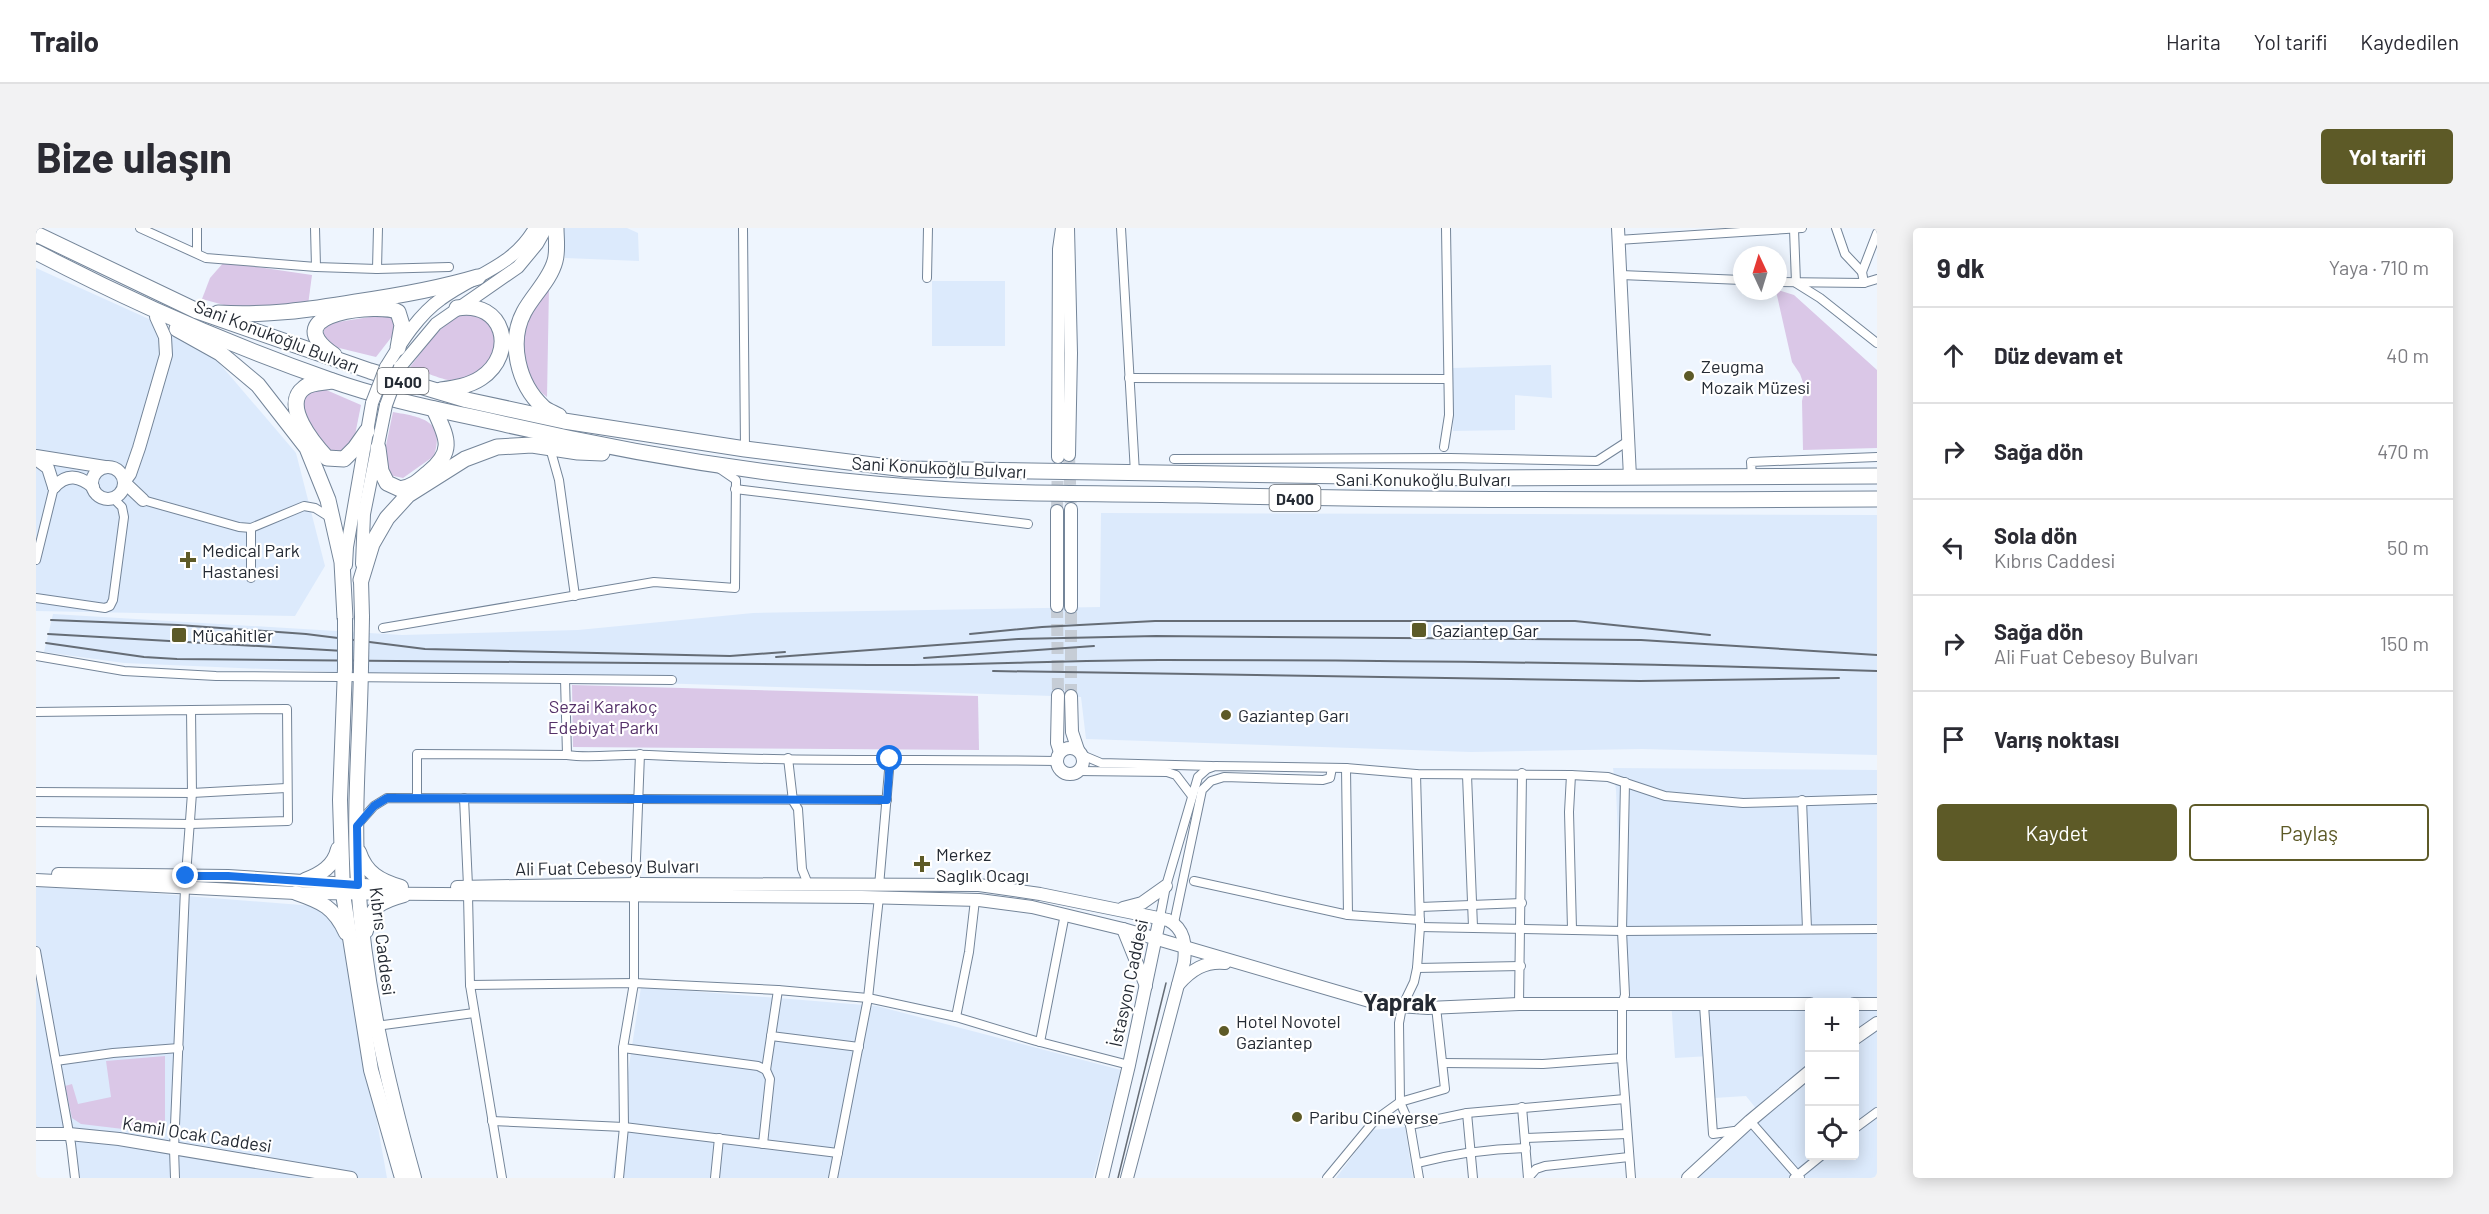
<!DOCTYPE html>
<html lang="tr">
<meta charset="utf-8">
<style>
:root{--surface:#fff;--page:#f2f2f3;--text:#2b2b33;--muted:#7c7c81;--line:#e1e1e2;--accent:#5d5a27}
body{margin:0;font-family:Barlow,sans-serif;background:var(--page);color:var(--text)}
.controls{position:absolute;right:18px;bottom:18px;display:grid;overflow:hidden;border-radius:6px;box-shadow:0 3px 15px #0003}
.controls button{width:54px;height:54px;display:grid;place-items:center;padding:0;border:0;border-bottom:2px solid var(--line);background:var(--surface);color:var(--text);font:30px sans-serif}
.compass{position:absolute;left:1697px;top:18px;width:54px;height:54px;border-radius:50%;background:var(--surface);box-shadow:0 3px 15px #0003;rotate:356deg}
.stop{position:absolute;width:18px;height:18px;margin:-14px;border:4px solid #1a73e8;border-radius:50%;background:#fff}
.stop.end{background:#1a73e8;border-color:#fff;box-shadow:0 2px 6px #0008}
.list{margin:0;padding:0;list-style:none}
h2{display:flex;justify-content:space-between;align-items:center;height:78px;margin:0;padding:0 24px;font-size:26px}
h2 small{font-size:20px;font-weight:400;color:var(--muted)}
.list li{display:grid;grid-template-columns:39px 1fr auto;gap:18px;align-items:center;box-sizing:border-box;height:96px;padding:0 24px;border-top:2px solid var(--line)}
.list b{display:block;font-size:22px;white-space:nowrap}
.list p{margin:0;font-size:20px;white-space:nowrap;color:var(--muted)}
.list em{font-size:20px;font-style:normal;color:var(--muted)}
.actions{display:flex;gap:12px;padding:18px 24px}
.actions a{flex:1;padding:14px 0;border:2px solid var(--accent);border-radius:6px;text-align:center;font-size:21px;color:var(--accent)}
.actions .main{background:var(--accent);color:#fff}
.icon{flex:none;width:33px;height:33px;fill:none;stroke:currentColor;stroke-width:2;stroke-linecap:round;stroke-linejoin:round}
.map{position:relative;flex:none;width:1841px;height:950px;overflow:hidden;border-radius:6px}
header{display:flex;align-items:center;gap:36px;box-sizing:border-box;height:84px;padding:0 30px;background:var(--surface);border-bottom:2px solid var(--line)}
header strong{font-size:28px}
nav{display:flex;gap:33px;margin-inline-start:auto;font-size:21px}
.intro{display:flex;align-items:center;justify-content:space-between;box-sizing:border-box;height:144px;padding:0 36px}
h1{margin:0;font-size:42px}
.button{padding:15px 27px;border-radius:6px;background:var(--accent);color:#fff;font-size:21px;font-weight:700}
main{display:flex;gap:36px;padding:0 36px}
aside{flex:1;background:var(--surface);border-radius:6px;box-shadow:0 3px 15px #0003}
.map>svg:first-child{display:block}
.built{fill:#dceafc;fill-rule:evenodd}
.green{fill:#dac7e7}
.lines{fill:none;stroke-linecap:round;stroke-linejoin:round}
.secondary-tunnel{stroke:#c6cdd6;stroke-width:12;stroke-dasharray:12 6;stroke-linecap:butt}
.street-casing{stroke:#748599;stroke-width:10}
.secondary-casing{stroke:#748599;stroke-width:14}
.primary-casing{stroke:#748599;stroke-width:16}
.highway-casing{stroke:#748599;stroke-width:17}
.street{stroke:#fff;stroke-width:8}
.secondary{stroke:#fff;stroke-width:12}
.primary{stroke:#fff;stroke-width:14}
.highway{stroke:#fff;stroke-width:15}
.tram{stroke:#656c75;stroke-width:1.5}
.rail{stroke:#656c75;stroke-width:2}
.secondary-bridge-casing{stroke:#748599;stroke-width:14;stroke-linecap:butt}
.primary-bridge-casing{stroke:#748599;stroke-width:16;stroke-linecap:butt}
.secondary-bridge{stroke:#fff;stroke-width:12}
.primary-bridge{stroke:#fff;stroke-width:14}
.route{stroke:#1a73e8;stroke-width:8}
.poi-dot{fill:#5d5a27;stroke:#fff;stroke-width:2}
.labels{text-anchor:middle;dominant-baseline:central;stroke-width:4.5;stroke-linejoin:round;paint-order:stroke}
.shield{fill:#fff;stroke:#666b71;stroke-width:1.5}
.shield-label{font-size:16px;font-weight:bold;fill:#252b34}
.street-label{font-size:18px;fill:#252b34;stroke:#fff}
.poi-label{font-size:18px;fill:#252b34;stroke:#fff;text-anchor:start}
.park-label{font-size:18px;fill:#553169;stroke:#fff}
.district-label{font-size:24px;font-weight:bold;fill:#252b34;stroke:#fff}
</style>
<header>
<strong>Trailo</strong>
<nav><a>Harita</a><a>Yol tarifi</a><a>Kaydedilen</a></nav>
</header>
<div class="intro"><h1>Bize ulaşın</h1><a class="button">Yol tarifi</a></div>
<main>
<div class="map">
<svg width="1841" height="950" viewBox="0 0 1841 950">
<rect width="100%" height="100%" fill="#eef5fe"/>
<g class="built">
<polygon points="527,0 591,0 602,5 603,33 529,30"/>
<polygon points="0,40 166,115 260,225 289,338 259,388 0,383"/>
<rect x="896" y="53" width="73" height="65"/>
<polygon points="1515,137 1516,170 1479,167 1479,202 1417,203 1417,140"/>
<polygon points="1065,285 1841,287 1841,527 1606,521 1435,524 1050,511 1045,469 346,446 88,435 8,424 17,386 366,407 542,402 717,385 1064,379"/>
<path d="M 1577,540 L 1841,542 L 1841,950 L 1645,950 L 1722,883 L 1710,868 L 1678,870 L 1674,828 L 1639,830 L 1635,772 L 1589,771 L 1580,562 ZM 1774,774 L 1818,774 L 1818,928 L 1774,928 Z"/>
<polygon points="0,656 303,680 351,950 39,950 32,905 0,908"/>
<polygon points="605,759 841,778 1085,842 1057,950 576,950"/>
<polygon points="1369,899 1377,950 1300,950 1336,902"/>
</g>
<g class="green">
<polygon points="188,34 276,47 272,77 199,80 166,71 174,50"/>
<path d="M 513,59 L 511,169 C 492,155 483,128 487,105 C 491,88 504,73 513,59 Z"/>
<polygon points="1742,62 1758,67 1841,142 1841,220 1767,222 1766,173 1769,160 1764,146 1756,134 1740,63"/>
<path d="M 434,84 C 443,88 451,92 457,100 C 471,123 444,152 420,153 C 408,153 386,143 374,139 C 390,119 408,89 434,84 Z"/>
<polygon points="353,86 361,93 361,102 340,129 295,118 287,108 289,96"/>
<polygon points="276,161 288,161 325,177 317,217 302,226 287,221 265,182 265,172"/>
<path d="M 357,184 C 385,189 410,192 398,228 L 367,250 L 353,247 L 348,227 Z"/>
<polygon points="536,457 942,468 943,522 537,519"/>
<polygon points="129,828 129,906 45,896 36,890 29,858 36,856 42,876 75,869 70,833"/>
</g>
<g class="lines">
<g class="secondary-tunnel">
<polyline points="1033,227 1035,281"/>
<polyline points="1021,283 1022,229"/>
<polyline points="1021,378 1022,467"/>
<polyline points="1035,468 1035,379"/>
</g>
<g class="street-casing">
<g id="street">
<polyline points="104,0 170,30 280,39 341,41 413,39"/>
<polyline points="279,0 280,39"/>
<polyline points="707,0 709,221"/>
<polyline points="1085,0 1099,245"/>
<polyline points="1800,0 1809,26 1826,44"/>
<polyline points="1758,1 1760,55 1784,70 1841,115"/>
<polyline points="1582,12 1766,0"/>
<polyline points="161,25 161,0"/>
<polyline points="341,41 342,0"/>
<polyline points="1585,47 1706,52"/>
<polyline points="891,50 892,0"/>
<polyline points="1742,54 1828,55 1841,51"/>
<polyline points="1828,55 1826,44 1841,5"/>
<polyline points="1093,150 1412,151"/>
<polyline points="1408,219 1413,187 1410,0"/>
<polyline points="514,220 523,252 539,368"/>
<polyline points="1138,231 1414,230 1561,233 1592,213"/>
<polyline points="1716,249 1715,234 1841,229"/>
<polyline points="699,261 992,296"/>
<polyline points="107,272 203,299 215,300 268,278 279,280 295,290"/>
<polyline points="0,332 18,259"/>
<polyline points="215,350 215,300"/>
<polyline points="0,370 69,380 74,378 77,372 88,289 86,279 77,270"/>
<polyline points="347,400 618,354 699,360 700,252 684,241"/>
<polyline points="0,428 88,443 180,448 636,452"/>
<path d="M 529,451 L 531,527 C 558,531 585,525 613,527 C 748,534 885,531 1020,533"/>
<polyline points="0,484 155,482 156,565 149,661 138,921 139,950"/>
<polyline points="1046,527 1065,535 1176,538"/>
<polyline points="752,530 757,573 762,581 766,641 772,656"/>
<polyline points="1310,540 1312,687"/>
<polyline points="1042,543 1131,544 1140,547 1156,568"/>
<polyline points="1380,546 1384,699 1381,740 1378,754 1366,779 1363,795 1364,874 1374,897 1383,950"/>
<polyline points="1431,547 1437,699"/>
<polyline points="1535,547 1533,584 1536,701"/>
<polyline points="1589,554 1586,703 1589,767 1586,776 1586,830 1595,950"/>
<polyline points="0,564 156,565 250,560"/>
<polyline points="381,570 381,526 531,527"/>
<polyline points="428,570 432,658"/>
<polyline points="1766,572 1771,701"/>
<polyline points="0,594 154,596 252,593 251,481 155,482"/>
<polyline points="322,596 338,578 351,570 851,572"/>
<polyline points="1158,653 1312,687 1384,692"/>
<polyline points="599,656 604,526"/>
<polyline points="843,658 854,531"/>
<polyline points="432,667 434,757 466,950"/>
<polyline points="1384,679 1486,675"/>
<polyline points="1124,689 1130,658 1162,549 1171,541 1179,538 1310,540 1380,546 1535,547 1572,549 1629,568 1707,575 1841,571"/>
<polyline points="1138,695 1166,562 1175,553 1188,549 1287,552 1294,550 1296,540"/>
<polyline points="1384,699 1586,703 1841,701"/>
<polyline points="0,723 35,916 39,950"/>
<polyline points="1381,740 1485,738"/>
<polyline points="434,757 598,755 742,762 832,770 920,789 1000,813 1093,837"/>
<polyline points="1483,776 1486,545"/>
<polyline points="1668,777 1677,906 1698,903 1701,905"/>
<polyline points="920,789 933,724 939,672"/>
<polyline points="340,798 438,785"/>
<polyline points="735,808 823,819"/>
<polyline points="1004,814 1029,686"/>
<polyline points="587,820 722,838 730,842 734,851 727,916"/>
<polyline points="20,833 77,825 143,820"/>
<polyline points="1407,835 1507,836 1586,830"/>
<polyline points="730,842 742,762"/>
<polyline points="1486,879 1492,950"/>
<polyline points="1431,885 1437,950"/>
<polyline points="456,893 588,899 802,925"/>
<polyline points="1714,893 1764,950"/>
<polyline points="1374,897 1431,885 1589,871"/>
<polyline points="1818,901 1841,884"/>
<polyline points="1490,910 1591,906"/>
<path d="M 1382,935 C 1416,926 1454,921 1490,920"/>
<polyline points="583,950 588,899 587,820 598,755 598,669"/>
<polyline points="679,950 683,910"/>
<polyline points="797,950 832,770 843,669"/>
<polyline points="1291,950 1339,892 1364,874 1409,861 1400,779"/>
<polyline points="1492,950 1500,941 1509,938 1593,929"/>
<polyline points="1758,950 1785,928"/>
</g>
</g>
<g class="secondary-casing">
<g id="secondary">
<polyline points="1032,0 1035,125 1033,227"/>
<polyline points="1582,0 1594,249"/>
<path d="M 350,139 C 365,115 382,87 405,71 C 439,46 477,39 499,0"/>
<polyline points="364,139 400,96 482,39 501,16 510,0"/>
<polyline points="0,228 69,239"/>
<polyline points="1022,229 1023,21 1026,0"/>
<polyline points="0,231 12,240 18,259"/>
<circle cx="72" cy="255" r="16"/>
<path d="M 18,259 C 31,245 44,248 57,259"/>
<polyline points="107,272 88,254 94,246 103,220 130,127 129,109 120,89"/>
<polyline points="1035,281 1035,379"/>
<polyline points="1021,283 1021,378"/>
<polyline points="326,336 328,286 350,177"/>
<polyline points="310,337 311,319 336,175"/>
<polyline points="1022,467 1021,515 1024,524"/>
<polyline points="1035,468 1036,504 1042,522"/>
<circle cx="1034" cy="533" r="13"/>
<polyline points="22,646 192,648 358,659"/>
<polyline points="0,652 260,665 826,669 943,672 996,679 1087,701 1347,777 1392,780 1483,776 1774,776"/>
<path d="M 421,659 L 599,656 L 943,657 L 1004,666 L 1132,692 C 1149,701 1150,717 1148,734 L 1091,950"/>
<polyline points="1087,680 1106,675 1130,658"/>
<polyline points="1087,701 1110,758"/>
<path d="M 1142,757 C 1155,742 1169,733 1189,735"/>
<polyline points="1818,776 1841,776"/>
<polyline points="1818,811 1841,795"/>
<polyline points="0,906 33,906 83,911 315,950"/>
<polyline points="1066,950 1093,837 1124,689"/>
<polyline points="1652,950 1714,893 1774,843"/>
</g>
</g>
<g class="primary-casing">
<g id="primary">
<polyline points="325,352 326,389"/>
<path d="M 325,439 C 324,510 317,583 322,654 C 328,755 351,853 378,950"/>
<polyline points="309,440 304,572 307,666 335,842 366,950"/>
<path d="M 323,624 C 330,645 344,653 365,659"/>
<path d="M 269,652 C 285,646 298,638 302,621"/>
<path d="M 260,665 C 286,674 298,679 310,705"/>
<path d="M 330,703 C 334,678 346,673 368,667"/>
</g>
</g>
<g class="highway-casing">
<g id="highway">
<path d="M 520,0 C 520,10 522,23 519,33 C 514,52 497,67 488,84 C 472,114 482,156 507,179 C 511,183 518,185 523,188"/>
<polyline points="0,6 161,83 334,143 431,172 528,193 709,221 869,241 1442,250 1841,248"/>
<path d="M 0,24 C 94,73 193,117 294,152 C 350,172 410,183 468,196 C 606,228 746,250 887,260 C 978,267 1070,265 1161,267 C 1388,273 1614,272 1841,271"/>
<path d="M 182,85 C 229,88 273,82 320,74 C 361,68 402,61 442,49"/>
<polyline points="141,101 184,125 222,157 271,220 292,272 306,334 309,390"/>
<path d="M 298,127 C 235,84 348,74 362,84 L 366,97 L 362,120"/>
<path d="M 296,153 C 287,155 275,154 268,160 C 245,177 278,216 291,230 L 308,231 L 319,220 L 331,203"/>
<path d="M 405,162 C 419,160 433,158 445,150 C 482,125 468,72 421,80"/>
<path d="M 342,220 L 345,243 L 351,255 L 364,261 C 377,259 384,252 393,244 C 420,222 410,208 398,181"/>
<polyline points="325,352 336,316 351,290 372,267 429,231 461,219 496,217 542,224 566,225"/>
</g>
</g>
<use href="#street" class="street"/>
<use href="#secondary" class="secondary"/>
<use href="#primary" class="primary"/>
<use href="#highway" class="highway"/>
<polyline class="tram" points="1082,950 1130,755"/>
<g class="rail">
<polyline points="15,392 142,397 270,406 389,421 694,428 749,424"/>
<polyline points="12,406 308,423"/>
<polyline points="934,406 1006,399 1119,393 1539,393 1674,407"/>
<path d="M 10,415 L 108,429 L 141,431 C 372,432 602,436 833,437 C 930,438 1027,432 1124,432 C 1363,432 1602,435 1841,443"/>
<polyline points="740,429 982,411 1120,408 1605,412 1841,427"/>
<polyline points="888,430 1058,418"/>
<polyline points="957,443 1604,453 1803,450"/>
</g>
<g class="secondary-bridge-casing">
<g id="secondary-bridge">
<polyline points="336,175 350,139"/>
<polyline points="350,177 364,139"/>
</g>
</g>
<g class="primary-bridge-casing">
<g id="primary-bridge">
<polyline points="309,390 309,440"/>
<polyline points="325,439 326,389"/>
</g>
</g>
<use href="#secondary-bridge" class="secondary-bridge"/>
<use href="#primary-bridge" class="primary-bridge"/>
</g>
<g class="lines">
<polyline class="route" points="150,648 192,648 322,657 321,598 338,578 351,570 851,572 854,531"/>
</g>
<g class="poi-dot">
<circle cx="1653" cy="148" r="6"/>
<path d="M149 323h6v6h6v6h-6v6h-6v-6h-6v-6h6z"/>
<rect x="1375" y="394" width="16" height="16" rx="3"/>
<rect x="135" y="399" width="16" height="16" rx="3"/>
<circle cx="1190" cy="487" r="6"/>
<path d="M883 627h6v6h6v6h-6v6h-6v-6h-6v-6h6z"/>
<circle cx="1188" cy="803" r="6"/>
<circle cx="1261" cy="889" r="6"/>
</g>
<g class="labels">
<g class="shield">
<rect x="341.5" y="140" width="51" height="26" rx="4.5"/>
<rect x="1233.5" y="257" width="51" height="26" rx="4.5"/>
</g>
<g class="shield-label">
<text x="367" y="153">D400</text>
<text x="1259" y="270">D400</text>
</g>
<g class="street-label">
<text transform="translate(241 108) rotate(21)">Sani Konukoğlu Bulvarı</text>
<text transform="translate(903 239) rotate(3)">Sani Konukoğlu Bulvarı</text>
<text x="1387" y="251">Sani Konukoğlu Bulvarı</text>
<text transform="translate(571 639) rotate(-1)">Ali Fuat Cebesoy Bulvarı</text>
<text transform="translate(347 713) rotate(83)">Kıbrıs Caddesi</text>
<text transform="translate(1092 755) rotate(-78)">İstasyon Caddesi</text>
<text transform="translate(161 906) rotate(9)">Kamil Ocak Caddesi</text>
</g>
<g class="poi-label">
<text x="1665" y="138">Zeugma<tspan x="1665" dy="21">Mozaik Müzesi</tspan></text>
<text x="166" y="322">Medical Park<tspan x="166" dy="21">Hastanesi</tspan></text>
<text x="1396" y="402">Gaziantep Gar</text>
<text x="156" y="407">Mücahitler</text>
<text x="1202" y="487">Gaziantep Garı</text>
<text x="900" y="626">Merkez<tspan x="900" dy="21">Saglık Ocagı</tspan></text>
<text x="1200" y="793">Hotel Novotel<tspan x="1200" dy="21">Gaziantep</tspan></text>
<text x="1273" y="889">Paribu Cineverse</text>
</g>
<g class="park-label">
<text x="567" y="478">Sezai Karakoç<tspan x="567" dy="21">Edebiyat Parkı</tspan></text>
</g>
<g class="district-label">
<text x="1364" y="773">Yaprak</text>
</g>
</g>
</svg>
<div class="controls">
<button>+</button>
<button>−</button>
<button><svg class="icon" aria-label="locate" viewBox="0 0 24 24"><circle cx="12" cy="12" r="6"/><path d="M12 2v4M12 18v4M2 12h4M18 12h4"/></svg></button>
</div>
<svg class="compass" viewBox="-18 -18 36 36"><path d="M0-13l5 13h-10z" fill="#e53935"/><path d="M0 13l5-13h-10z" fill="#7c7c81"/></svg>
<div class="stop" style="left:854px;top:531px"></div>
<div class="stop end" style="left:150px;top:648px"></div>
</div>
<aside>
<h2>9 dk<small>Yaya · 710 m</small></h2>
<ul class="list">
<li><svg class="icon" aria-label="ahead" viewBox="0 0 24 24"><path d="M12 20V5M6 11l6-6 6 6"/></svg><div><b>Düz devam et</b></div><em>40 m</em></li>
<li><svg class="icon" aria-label="right" viewBox="0 0 24 24"><path d="M7 20v-9h11M14 6l5 5-5 5"/></svg><div><b>Sağa dön</b></div><em>470 m</em></li>
<li><svg class="icon" aria-label="left" viewBox="0 0 24 24"><path d="M17 20v-9H6M10 6l-5 5 5 5"/></svg><div><b>Sola dön</b><p>Kıbrıs Caddesi</p></div><em>50 m</em></li>
<li><svg class="icon" aria-label="right" viewBox="0 0 24 24"><path d="M7 20v-9h11M14 6l5 5-5 5"/></svg><div><b>Sağa dön</b><p>Ali Fuat Cebesoy Bulvarı</p></div><em>150 m</em></li>
<li><svg class="icon" aria-label="arrive" viewBox="0 0 24 24"><path d="M6 21V4h12l-3 4 3 4H6"/></svg><div><b>Varış noktası</b></div></li>
</ul>
<div class="actions"><a class="main">Kaydet</a><a>Paylaş</a></div>
</aside>
</main>
